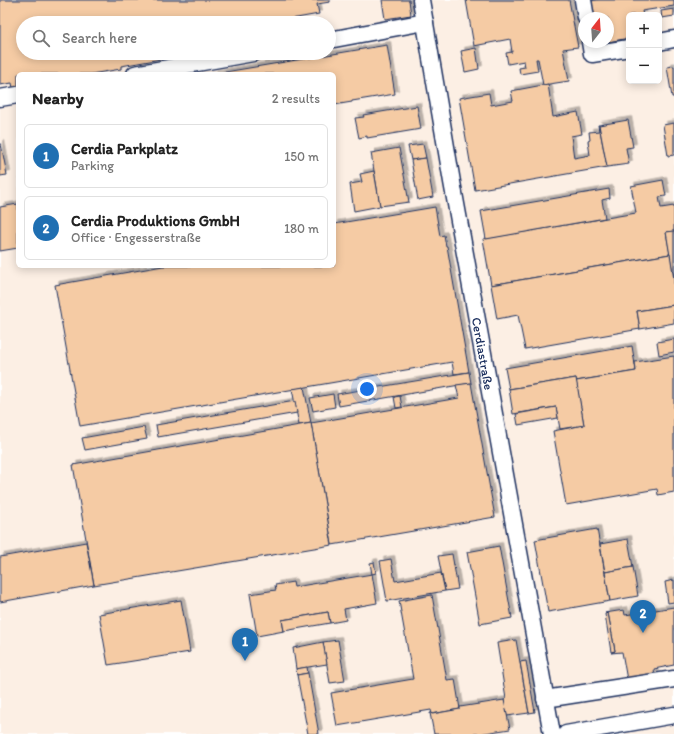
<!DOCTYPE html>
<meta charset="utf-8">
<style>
:root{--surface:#fff;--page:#f2f2f2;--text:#222;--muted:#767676;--line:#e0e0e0;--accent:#1f6fb2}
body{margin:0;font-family:Itim,sans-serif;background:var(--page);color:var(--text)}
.controls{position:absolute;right:12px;top:12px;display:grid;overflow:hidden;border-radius:6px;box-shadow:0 2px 10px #0003}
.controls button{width:36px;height:36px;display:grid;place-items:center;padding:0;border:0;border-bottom:1px solid var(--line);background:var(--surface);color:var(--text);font:20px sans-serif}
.compass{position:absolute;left:578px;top:12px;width:36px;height:36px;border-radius:50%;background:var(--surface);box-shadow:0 2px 10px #0003;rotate:17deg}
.you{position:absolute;left:367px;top:389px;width:14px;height:14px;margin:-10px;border:3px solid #fff;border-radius:50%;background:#1a73e8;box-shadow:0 0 0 6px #1a73e833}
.badge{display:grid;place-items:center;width:26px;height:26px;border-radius:50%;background:var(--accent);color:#fff;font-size:13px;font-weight:700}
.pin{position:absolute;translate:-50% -33px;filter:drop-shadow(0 1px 2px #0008)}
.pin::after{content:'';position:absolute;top:21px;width:14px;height:12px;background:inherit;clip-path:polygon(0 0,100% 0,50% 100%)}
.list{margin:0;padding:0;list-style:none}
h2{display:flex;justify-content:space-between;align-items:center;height:52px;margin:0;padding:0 16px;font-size:17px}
h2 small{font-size:13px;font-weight:400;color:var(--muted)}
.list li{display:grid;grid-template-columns:26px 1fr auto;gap:12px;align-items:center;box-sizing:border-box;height:64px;margin:0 8px 8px;padding:0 8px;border:1px solid var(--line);border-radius:6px}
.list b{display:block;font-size:15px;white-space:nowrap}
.list p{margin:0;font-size:13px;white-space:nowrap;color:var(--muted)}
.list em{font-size:13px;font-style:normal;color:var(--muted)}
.icon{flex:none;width:22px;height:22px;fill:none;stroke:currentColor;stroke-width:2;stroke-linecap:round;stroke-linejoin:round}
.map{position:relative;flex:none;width:674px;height:734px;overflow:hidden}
.search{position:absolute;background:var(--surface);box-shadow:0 2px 10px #0003;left:16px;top:16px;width:320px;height:44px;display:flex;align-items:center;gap:10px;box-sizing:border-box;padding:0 14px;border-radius:22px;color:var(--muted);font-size:15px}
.panel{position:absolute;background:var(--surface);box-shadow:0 2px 10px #0003;left:16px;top:72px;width:320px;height:196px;border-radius:6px}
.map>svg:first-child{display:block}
.built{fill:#fcefe4;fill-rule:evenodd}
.building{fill:#f5cba4;stroke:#1b2f5e;filter:url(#shadow)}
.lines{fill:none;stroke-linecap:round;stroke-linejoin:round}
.minor-casing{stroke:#1b2f5e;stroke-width:19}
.minor{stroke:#fff;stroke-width:16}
.labels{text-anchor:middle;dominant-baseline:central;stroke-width:3;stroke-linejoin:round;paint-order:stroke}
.street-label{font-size:13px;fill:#1b2f5e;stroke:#fff}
</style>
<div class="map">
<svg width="674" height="734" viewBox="0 0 674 734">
<defs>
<filter id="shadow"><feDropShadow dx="3.5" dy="-3.5" stdDeviation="0" flood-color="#0004"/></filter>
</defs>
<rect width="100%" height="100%" fill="#fff"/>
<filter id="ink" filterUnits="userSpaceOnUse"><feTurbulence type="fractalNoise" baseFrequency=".025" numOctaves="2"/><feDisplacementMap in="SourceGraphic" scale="8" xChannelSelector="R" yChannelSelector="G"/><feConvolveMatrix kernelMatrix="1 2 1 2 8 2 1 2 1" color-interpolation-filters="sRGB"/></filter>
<g filter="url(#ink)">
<path class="built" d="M 0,0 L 674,0 L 674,734 L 0,734 ZM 629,15 L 659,15 L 659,81 L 629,81 ZM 584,18 L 608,18 L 608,42 L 584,42 ZM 23,23 L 329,23 L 329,53 L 23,53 ZM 18,74 L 334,74 L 334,266 L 18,266 Z"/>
<g class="building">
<polygon points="0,0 330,0 330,2 317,4 319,14 269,23 23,23 23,53 195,53 121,66 121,69 91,74 18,74 18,87 13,88 12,83 0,85"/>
<polygon points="382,0 409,0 411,15 385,19"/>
<polygon points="466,0 569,0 578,47 563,49 569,81 543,85 538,59 536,59 538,71 520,74 519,68 525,67 524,61 508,64 506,53 512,52 510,39 474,46"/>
<polygon points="598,0 674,0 674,6 642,11 643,15 629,15 629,38 608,42 608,18 592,18 589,1"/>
<polygon points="674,9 674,16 662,18 661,11"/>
<polygon points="387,45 395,94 352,101 352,102 334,105 334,74 213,74"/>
<polygon points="476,48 479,69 465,72 461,51"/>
<polygon points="674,66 674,97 672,97 667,67"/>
<polygon points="548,84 553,117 578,112 582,134 571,136 574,158 590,155 588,141 590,140 589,132 599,131 598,125 599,125 607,167 475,190 459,98 489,93 491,105 513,101 511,91"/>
<polygon points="417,106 421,129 367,138 367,136 359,138 355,118 364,117 363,115"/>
<polygon points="628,120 633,147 626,148 629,164 607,167 599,125"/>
<polygon points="674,123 674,155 668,156 663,125"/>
<polygon points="0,144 1,144 7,175 0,176"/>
<polygon points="423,144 426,158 411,160 408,146"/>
<polygon points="399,148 409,202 380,206 371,153"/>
<polygon points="426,158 433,197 418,200 411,160"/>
<polygon points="374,171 380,206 354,211 350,184 362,182 360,174"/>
<polygon points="663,180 666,196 659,197 661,208 674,206 674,231 666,232 670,254 491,285 483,239 636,213 631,186"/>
<polygon points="609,189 610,198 602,200 605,218 486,239 481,211"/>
<polygon points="18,204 18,248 0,251 0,207"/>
<polygon points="435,207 440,236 444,235 446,246 447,246 469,372 454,374 452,362 80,426 55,285 163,266 334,266 334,224"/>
<polygon points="674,231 674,280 666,232"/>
<polygon points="670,254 674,280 674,305 637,311 640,329 525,349 518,315 497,319 491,285"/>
<polygon points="674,305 674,323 640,329 637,311"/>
<polygon points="674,339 674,352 659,355 657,342"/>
<polygon points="632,346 636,371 576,381 576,378 509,389 505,368"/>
<polygon points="674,356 674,492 658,495 657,489 566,505 553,431 584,425 576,381 636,371 635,362"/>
<polygon points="469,372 471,383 339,406 337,394"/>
<polygon points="576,378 584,425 560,429 556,407 513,414 509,389"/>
<polygon points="471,383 495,517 332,545 311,423 459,398 456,385"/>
<polygon points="304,387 311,423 299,425 292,389"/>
<polygon points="333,394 335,407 313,411 310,398"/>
<polygon points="400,396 402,407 396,408 394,397"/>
<polygon points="295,401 297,413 158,437 156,425"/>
<polygon points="556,407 558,418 518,425 516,414"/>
<polygon points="311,423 332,545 94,585 73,465"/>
<polygon points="144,427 147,439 85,450 82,438"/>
<polygon points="597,529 610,601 548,612 535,540"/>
<polygon points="628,539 633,567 605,572 600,544"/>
<polygon points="86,542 94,585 0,602 0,557"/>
<polygon points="499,546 512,618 480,624 467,552"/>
<polygon points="452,554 458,589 445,591 438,556"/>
<polygon points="391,559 395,581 441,573 445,591 387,601 380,561"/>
<polygon points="374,562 376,573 372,574 370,563"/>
<polygon points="633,567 638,596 610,601 605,572"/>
<polygon points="372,574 377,603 344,609 346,620 330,623 328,612 282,620 284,631 257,636 250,594 276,590 275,585 293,582 294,587"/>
<polygon points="674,580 674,602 668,603 665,582"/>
<polygon points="432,595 447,680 455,679 460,709 432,714 431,710 337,726 331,693 413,679 399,601"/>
<polygon points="181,600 190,652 108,665 99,614"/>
<polygon points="674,607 674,665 654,669 655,676 627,680 622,652 611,653 615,651 608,613 605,613 624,610 625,615"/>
<polygon points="328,612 330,623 284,631 282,620"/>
<polygon points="608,613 615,651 611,652 605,614"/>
<polygon points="338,640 345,681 330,683 323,642"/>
<polygon points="516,640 529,713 507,716 504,700 506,699 497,643"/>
<polygon points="323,642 327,664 296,669 293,648"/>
<polygon points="526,661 535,712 529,713 520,662"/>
<polygon points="307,667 308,673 297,675 296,669"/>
<polygon points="308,673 319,734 308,734 297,675"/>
<polygon points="504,700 510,729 479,734 434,734 430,713 432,713 432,714 460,709 460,707"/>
</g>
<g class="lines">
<g class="minor-casing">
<g id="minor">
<path id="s1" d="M 421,0 L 452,182 L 552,734"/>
<polyline points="583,0 586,18"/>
<polyline points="329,40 425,22"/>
<polyline points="590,42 592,54 629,48"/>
<polyline points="659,42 674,39"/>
<polyline points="135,74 253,53"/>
<polyline points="0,98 18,95"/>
<polyline points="545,699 674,679"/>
<polyline points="566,734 674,715"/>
</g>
</g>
<use href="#minor" class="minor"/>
</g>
</g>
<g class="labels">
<g class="street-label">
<text stroke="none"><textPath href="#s1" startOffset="359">Cerdiastraße</textPath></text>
</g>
</g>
</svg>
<div class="controls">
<button>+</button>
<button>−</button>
</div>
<svg class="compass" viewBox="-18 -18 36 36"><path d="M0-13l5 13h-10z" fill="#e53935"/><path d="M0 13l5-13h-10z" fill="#767676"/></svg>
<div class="you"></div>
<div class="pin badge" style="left:245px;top:661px">1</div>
<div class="pin badge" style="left:643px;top:633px">2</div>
<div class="search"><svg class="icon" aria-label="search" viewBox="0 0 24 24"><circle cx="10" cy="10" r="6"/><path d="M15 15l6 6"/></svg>Search here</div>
<section class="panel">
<h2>Nearby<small>2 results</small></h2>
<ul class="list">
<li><span class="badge">1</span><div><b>Cerdia Parkplatz</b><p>Parking</p></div><em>150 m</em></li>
<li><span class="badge">2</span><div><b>Cerdia Produktions GmbH</b><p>Office · Engesserstraße</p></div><em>180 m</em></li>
</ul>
</section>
</div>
